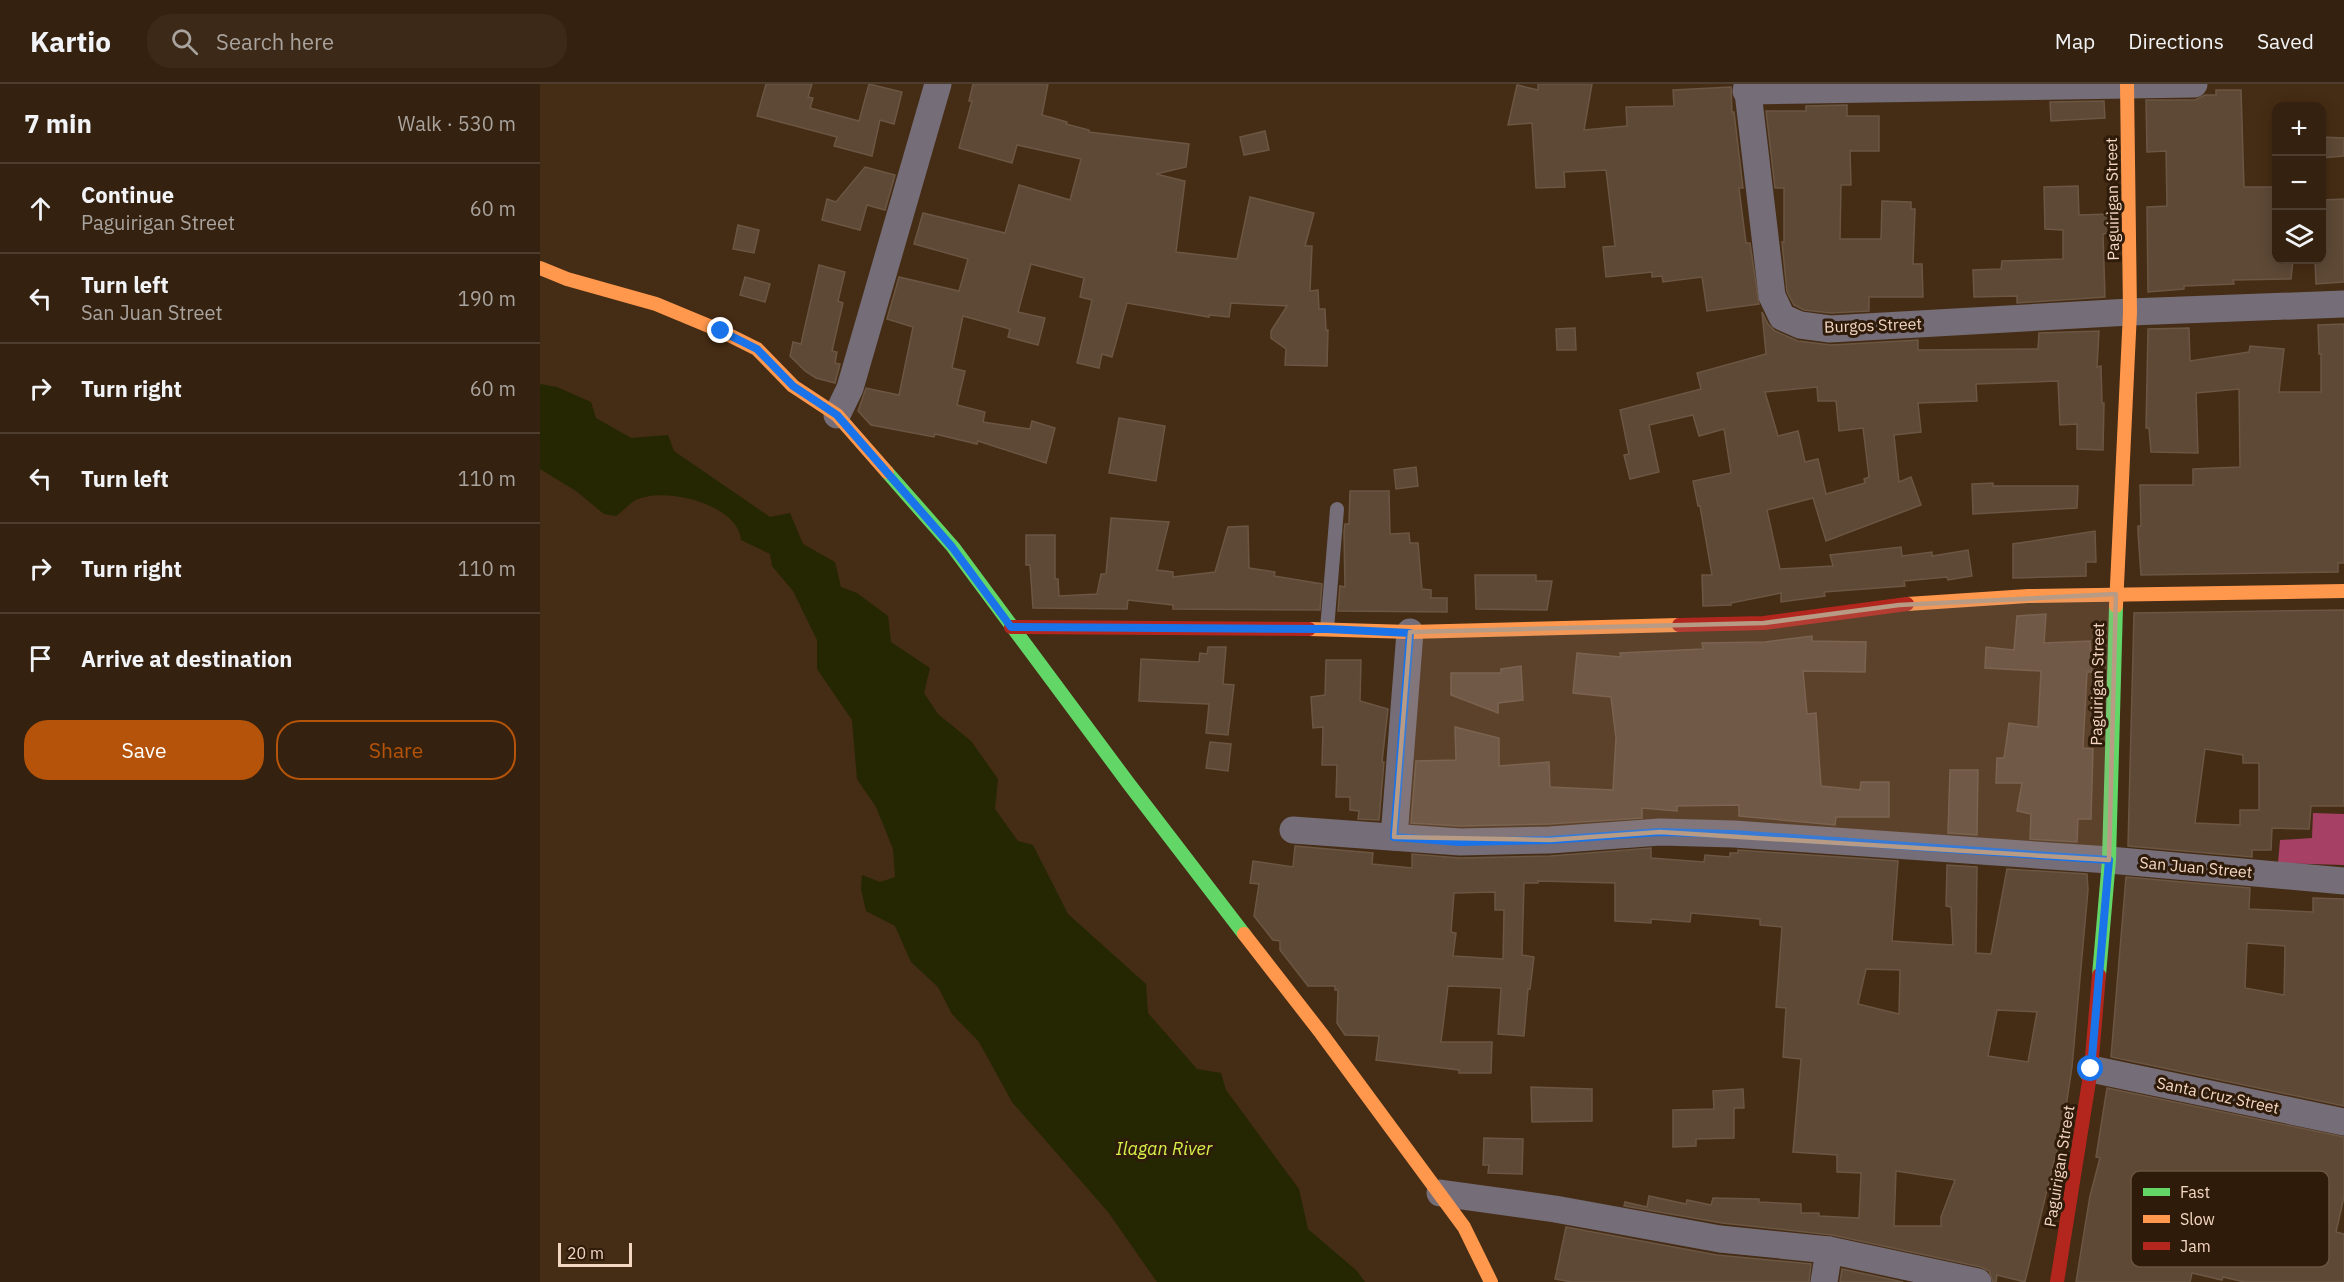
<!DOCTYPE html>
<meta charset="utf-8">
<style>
:root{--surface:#34210f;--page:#3c2918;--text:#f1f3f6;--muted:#a9a39e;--line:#4e3e2f;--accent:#b45309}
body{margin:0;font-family:"IBM Plex Sans",sans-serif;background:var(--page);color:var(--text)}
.controls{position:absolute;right:18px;top:18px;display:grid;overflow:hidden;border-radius:12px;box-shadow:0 3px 15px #0003}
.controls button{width:54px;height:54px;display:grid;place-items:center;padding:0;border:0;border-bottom:2px solid var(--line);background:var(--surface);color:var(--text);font:30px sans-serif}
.scale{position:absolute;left:18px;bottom:15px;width:74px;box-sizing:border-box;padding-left:6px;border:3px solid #f4d7c2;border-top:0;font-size:16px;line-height:21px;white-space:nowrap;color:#f4d7c2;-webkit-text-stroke:4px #2f1b0a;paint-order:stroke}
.stop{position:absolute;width:18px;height:18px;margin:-14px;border:4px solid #1a73e8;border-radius:50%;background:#fff}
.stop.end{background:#1a73e8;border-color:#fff;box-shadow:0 2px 6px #0008}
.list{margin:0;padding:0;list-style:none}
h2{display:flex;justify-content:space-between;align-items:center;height:78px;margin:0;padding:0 24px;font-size:26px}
h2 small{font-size:20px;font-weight:400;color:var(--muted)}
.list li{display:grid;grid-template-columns:39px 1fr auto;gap:18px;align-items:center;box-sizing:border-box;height:90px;padding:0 24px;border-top:2px solid var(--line)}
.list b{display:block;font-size:22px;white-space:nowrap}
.list p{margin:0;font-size:20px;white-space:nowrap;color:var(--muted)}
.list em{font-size:20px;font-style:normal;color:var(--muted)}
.actions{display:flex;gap:12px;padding:18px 24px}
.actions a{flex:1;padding:14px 0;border:2px solid var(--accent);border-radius:24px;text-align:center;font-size:21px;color:var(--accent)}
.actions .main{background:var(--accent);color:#fff}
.icon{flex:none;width:33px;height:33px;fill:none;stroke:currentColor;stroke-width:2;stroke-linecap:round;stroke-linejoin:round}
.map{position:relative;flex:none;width:1804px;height:1198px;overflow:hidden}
header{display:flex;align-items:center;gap:36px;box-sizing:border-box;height:84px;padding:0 30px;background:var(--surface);border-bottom:2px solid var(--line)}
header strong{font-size:28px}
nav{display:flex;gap:33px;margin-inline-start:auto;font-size:21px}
.search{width:420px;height:54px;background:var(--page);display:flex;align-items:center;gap:15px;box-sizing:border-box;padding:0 21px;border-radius:24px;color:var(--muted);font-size:22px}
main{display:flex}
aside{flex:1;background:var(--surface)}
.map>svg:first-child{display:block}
.forest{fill:#a74065}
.water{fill:#242702}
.building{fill:#5e4936;stroke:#6b5644;stroke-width:1.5;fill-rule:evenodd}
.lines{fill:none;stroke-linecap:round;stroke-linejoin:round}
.lane{stroke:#756d77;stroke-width:14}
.street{stroke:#756d77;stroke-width:27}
.fast{stroke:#63d668;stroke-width:14}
.slow{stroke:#ff974d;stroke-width:14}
.jam{stroke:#b3261e;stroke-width:14}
.route{stroke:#1a73e8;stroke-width:8}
.marked{fill:#b79b85;fill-opacity:0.2;stroke:#b79b85;stroke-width:4.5;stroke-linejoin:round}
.labels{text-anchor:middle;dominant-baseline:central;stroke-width:6;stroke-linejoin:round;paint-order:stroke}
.street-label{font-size:16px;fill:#f4d7c2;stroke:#2f1b0a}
.water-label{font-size:18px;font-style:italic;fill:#d6f04c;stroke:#2f1b0a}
.key{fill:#2f1b0a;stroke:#6a5341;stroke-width:1.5}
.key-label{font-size:16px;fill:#f4d7c2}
</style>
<header>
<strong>Kartio</strong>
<div class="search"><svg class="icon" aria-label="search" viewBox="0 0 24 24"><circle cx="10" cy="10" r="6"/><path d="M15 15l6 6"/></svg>Search here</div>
<nav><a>Map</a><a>Directions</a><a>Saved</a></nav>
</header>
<main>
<aside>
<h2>7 min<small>Walk · 530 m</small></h2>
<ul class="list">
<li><svg class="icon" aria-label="ahead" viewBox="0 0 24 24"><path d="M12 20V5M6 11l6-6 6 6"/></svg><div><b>Continue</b><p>Paguirigan Street</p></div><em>60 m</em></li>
<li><svg class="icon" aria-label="left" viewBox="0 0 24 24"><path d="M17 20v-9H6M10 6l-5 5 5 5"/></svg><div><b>Turn left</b><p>San Juan Street</p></div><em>190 m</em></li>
<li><svg class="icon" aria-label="right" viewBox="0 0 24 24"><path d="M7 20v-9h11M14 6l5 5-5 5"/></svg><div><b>Turn right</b></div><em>60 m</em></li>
<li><svg class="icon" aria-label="left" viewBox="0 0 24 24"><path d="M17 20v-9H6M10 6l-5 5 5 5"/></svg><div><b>Turn left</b></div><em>110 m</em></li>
<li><svg class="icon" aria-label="right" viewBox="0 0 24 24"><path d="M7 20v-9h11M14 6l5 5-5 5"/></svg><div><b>Turn right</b></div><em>110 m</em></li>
<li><svg class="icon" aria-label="arrive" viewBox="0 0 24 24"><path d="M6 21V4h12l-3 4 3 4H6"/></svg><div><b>Arrive at destination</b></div></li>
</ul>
<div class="actions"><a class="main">Save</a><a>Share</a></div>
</aside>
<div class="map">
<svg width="1804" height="1198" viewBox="0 0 1804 1198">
<rect width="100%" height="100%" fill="#452c14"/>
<polygon class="forest" points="1773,729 1804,730 1804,781 1738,779 1740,756 1772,754"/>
<path class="water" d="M 0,300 L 17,303 L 51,318 L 56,334 L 91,354 L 128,351 L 134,367 L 230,433 L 250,429 L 263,460 L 295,478 L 301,503 L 317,509 L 348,532 L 351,558 L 390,584 L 384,609 L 398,630 L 431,657 L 458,695 L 455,725 L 478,757 L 493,761 L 528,830 L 606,900 L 608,929 L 657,985 L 681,989 L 686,1006 L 759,1105 L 768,1145 L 817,1187 L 825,1198 L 617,1198 L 568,1128 L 472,1018 L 439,958 L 412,930 L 398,903 L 371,878 L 355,842 L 326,827 L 321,805 L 322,791 L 340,798 L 355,793 L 353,765 L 336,723 L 317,695 L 312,636 L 277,585 L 277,556 L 253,507 L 232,482 L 230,470 L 201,456 C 199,420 122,401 94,417 C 88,421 82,428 76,432 L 64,430 L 36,407 L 0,385 Z"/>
<g class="building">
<polygon points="226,0 272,0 268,13 273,14 270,24 319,37 329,0 362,8 354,40 340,36 332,72 294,62 297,53 217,32"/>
<polygon points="433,0 508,0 502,31 527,38 526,40 549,46 549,48 649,60 646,83 616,90 645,97 636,168 697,175 710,113 774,129 765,162 772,162 770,207 778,206 779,225 785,225 786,246 788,246 787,282 745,281 746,265 731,254 731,247 747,222 691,219 689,233 669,231 669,233 587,219 572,273 562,270 559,284 537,279 552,216 540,213 544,194 491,180 478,228 505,234 498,261 468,253 470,245 423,232 412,284 425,287 417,321 445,328 443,338 490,345 492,337 515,344 506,379 438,357 437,360 395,350 394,353 331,341 318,327 326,304 359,311 373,243 347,235 359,193 419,207 428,175 374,160 383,129 465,149 479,101 530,116 541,75 477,61 472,79 419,64 432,17 429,17"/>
<polygon points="998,0 1052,0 1044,46 1087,42 1086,23 1134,22 1133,6 1191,3 1192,28 1194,28 1203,104 1199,104 1206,159 1210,159 1219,220 1167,227 1162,193 1123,198 1122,192 1112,193 1112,188 1066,193 1063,163 1075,162 1066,86 1024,88 1025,103 996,104 992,39 968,41 977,1 998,6"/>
<polygon points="1676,6 1701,6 1704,103 1737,103 1737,176 1753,176 1751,195 1693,196 1694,200 1644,202 1644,205 1608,208 1607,123 1627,122 1626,67 1607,68 1606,16 1655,16 1665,11 1676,11"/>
<polygon points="1564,17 1565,34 1511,37 1510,18"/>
<polygon points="1307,21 1307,32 1339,32 1339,67 1310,67 1311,101 1301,101 1300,155 1341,155 1342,117 1371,118 1371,125 1375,125 1373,180 1382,180 1383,213 1329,213 1329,227 1291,229 1264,226 1254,221 1247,208 1242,158 1244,158 1244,104 1235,104 1226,27 1266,27 1266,22"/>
<polygon points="725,47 729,66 704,71 700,53"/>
<polygon points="1782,53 1804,54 1804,72 1782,74"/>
<polygon points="325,83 355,91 345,126 327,121 320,146 282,136 287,115 296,118"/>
<polygon points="1538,102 1539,131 1569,130 1570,149 1563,150 1565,213 1477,219 1477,212 1434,213 1433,186 1461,185 1462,177 1523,175 1523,146 1505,145 1504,103"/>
<polygon points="1804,115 1804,198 1776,200 1775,176 1782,176 1782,116"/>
<polygon points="198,141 219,146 214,169 193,165"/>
<polygon points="279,181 305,188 298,217 303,219 292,267 297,268 295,279 300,280 295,299 276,294 265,287 250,272 253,258 261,260"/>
<polygon points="205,193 230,200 225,218 200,211"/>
<path d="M 1222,228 L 1228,240 L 1235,247 L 1258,257 L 1291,261 L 1378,256 L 1378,266 L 1498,265 L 1499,249 L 1559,247 L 1557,283 L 1561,282 L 1562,319 L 1564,319 L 1563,366 L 1537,365 L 1537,340 L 1520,341 L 1518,297 L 1436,300 L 1437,317 L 1378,319 L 1381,348 L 1354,351 L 1359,398 L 1371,393 L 1381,421 L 1286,457 L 1273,414 L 1227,426 L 1240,485 L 1293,482 L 1290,471 L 1361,463 L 1362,472 L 1392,468 L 1392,472 L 1428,466 L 1432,492 L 1408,496 L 1407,493 L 1364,497 L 1365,502 L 1284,508 L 1285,512 L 1241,518 L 1241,509 L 1191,519 L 1191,521 L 1163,522 L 1162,491 L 1172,491 L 1160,422 L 1158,422 L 1153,397 L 1191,389 L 1184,345 L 1159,352 L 1153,331 L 1109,341 L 1119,388 L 1090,395 L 1084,371 L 1089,370 L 1080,326 L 1161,305 L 1157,289 L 1226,270 ZM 1277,303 L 1278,317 L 1296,317 L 1299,347 L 1323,344 L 1329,393 L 1324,395 L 1325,399 L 1286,410 L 1278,375 L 1265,378 L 1258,347 L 1238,352 L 1225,308 Z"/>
<polygon points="1804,240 1804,479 1798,479 1798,488 1601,491 1598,448 1598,442 1601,442 1600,401 1653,401 1653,385 1700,383 1699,305 1656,309 1658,369 1611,368 1609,344 1606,344 1608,245 1649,244 1650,277 1709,268 1710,262 1744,265 1739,308 1781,308 1781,270 1779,270 1778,241"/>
<polygon points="1035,244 1036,266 1017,266 1016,245"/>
<polygon points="579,334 625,342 616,397 569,389"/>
<polygon points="876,383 878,402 856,405 854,386"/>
<polygon points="1453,399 1453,402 1538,402 1537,424 1433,430 1432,400"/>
<polygon points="810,407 849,407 850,450 869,449 870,459 878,459 882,505 891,506 891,514 907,514 907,528 798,527 800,502 805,503 804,448 805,440 809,440"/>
<polygon points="571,434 629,438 617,486 633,488 633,493 675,488 688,443 708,442 709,484 735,488 734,492 782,500 780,526 633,525 633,521 588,516 587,525 493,524 490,481 486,481 486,451 515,451 515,495 518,495 519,512 557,510 561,490 566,490"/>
<polygon points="1555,447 1556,478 1546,478 1546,492 1473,494 1473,460"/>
<polygon points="935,491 996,491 996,497 1012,497 1007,526 936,525"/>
<path d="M 1804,526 L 1804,722 L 1771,722 L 1769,745 L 1732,744 L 1731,766 L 1712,766 L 1712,773 L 1588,762 L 1594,529 ZM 1665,665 L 1703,671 L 1703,679 L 1719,679 L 1719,726 L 1700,726 L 1700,741 L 1655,739 Z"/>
<polygon points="1506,530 1504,559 1550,557 1552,588 1547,588 1543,664 1553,665 1551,735 1538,735 1537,758 1490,755 1491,730 1477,727 1482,699 1456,699 1457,674 1464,674 1469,639 1498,643 1501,587 1445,584 1446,563 1474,566 1477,532"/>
<polygon points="1272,552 1272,557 1326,558 1325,588 1263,587 1267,630 1276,629 1281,702 1320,706 1321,698 1349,698 1349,733 1296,733 1295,741 1199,732 1199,721 1137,722 1137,727 1102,724 1102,734 1009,740 920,742 871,739 876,677 916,676 915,643 959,654 959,682 1009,678 1010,703 1073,706 1076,654 1071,613 1033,609 1037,569 1081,573 1080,569 1163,565 1162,559 1225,558"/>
<polygon points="668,563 686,563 683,600 694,601 688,651 666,649 669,620 599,617 601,575 659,578 660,569 667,570"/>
<polygon points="786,576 821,576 820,617 848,625 842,678 844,678 839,736 818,735 819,727 810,726 810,713 796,713 797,681 782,681 783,643 773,644 771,613 785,611"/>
<polygon points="981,582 983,616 958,619 958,629 911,611 911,589 961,589 961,585"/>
<polygon points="670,658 691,660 688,687 666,684"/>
<polygon points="1410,686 1438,686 1437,751 1408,749"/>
<path d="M 755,762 L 833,769 L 832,780 L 872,784 L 872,770 L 920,774 L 1010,772 L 1111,764 L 1111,774 L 1164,778 L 1165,771 L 1190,773 L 1190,769 L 1198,769 L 1198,766 L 1358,777 L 1352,857 L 1413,861 L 1411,823 L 1406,822 L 1407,781 L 1437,783 L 1436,869 L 1451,870 L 1467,785 L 1547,790 L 1548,806 L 1532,983 L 1520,1063 L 1518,1063 L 1512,1085 L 1485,1198 L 1457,1191 L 1456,1198 L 1453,1198 L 1449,1187 L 1441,1183 L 1292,1151 L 1182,1139 L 1084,1122 L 1085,1118 L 1107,1123 L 1109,1112 L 1146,1120 L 1147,1116 L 1171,1121 L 1173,1114 L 1219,1115 L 1219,1118 L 1261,1120 L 1261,1129 L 1279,1129 L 1279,1132 L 1319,1134 L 1321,1089 L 1297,1088 L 1297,1071 L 1253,1068 L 1261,975 L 1243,973 L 1246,924 L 1236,923 L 1242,843 L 1220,841 L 1220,835 L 1151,829 L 1150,838 L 1111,835 L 1111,839 L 1075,837 L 1075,799 L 998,797 L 998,799 L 984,799 L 982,871 L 994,873 L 990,905 L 988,905 L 984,952 L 958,950 L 961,904 L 908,902 L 901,958 L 952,958 L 951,989 L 919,989 L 919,986 L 836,976 L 839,952 L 805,951 L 797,939 L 798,906 L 795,906 L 795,902 L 768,902 L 740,866 L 740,857 L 733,856 L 714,832 L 719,800 L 710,799 L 713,777 L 753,783 ZM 955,808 L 955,826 L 964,826 L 963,875 L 913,872 L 916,849 L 911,848 L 914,809 ZM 1326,885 L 1360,886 L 1359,930 L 1318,920 ZM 1457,926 L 1497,928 L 1488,978 L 1448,972 ZM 1356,1087 L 1415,1096 L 1401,1133 L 1401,1142 L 1354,1142 Z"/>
<path d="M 1586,793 L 1710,804 L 1709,825 L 1773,828 L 1773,814 L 1804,815 L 1804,1022 L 1571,973 ZM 1707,859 L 1745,862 L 1744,911 L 1705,904 Z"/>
<polygon points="991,1003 1052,1005 1052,1037 992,1038"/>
<polygon points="1567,1004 1804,1053 1804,1113 1796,1148 1804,1150 1804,1198 1704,1198 1683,1193 1682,1196 1652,1189 1650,1198 1536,1198 1550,1112 1560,1074 1556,1073"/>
<polygon points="1203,1005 1204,1024 1194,1024 1194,1054 1156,1055 1156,1062 1133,1063 1133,1026 1174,1025 1173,1007"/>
<polygon points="944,1054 983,1055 982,1090 948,1089 949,1081 943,1081"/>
<polygon points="1026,1143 1177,1171 1271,1180 1269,1198 1031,1198 1015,1195"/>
<polygon points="1302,1185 1363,1198 1300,1198"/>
</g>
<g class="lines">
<polyline class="lane" points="787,545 797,425"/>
<g class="street">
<polyline points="1207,0 1232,212 1242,233 1260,241 1290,245 1590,228 1804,220"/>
<polyline points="1206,7 1654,0"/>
<polyline points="297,331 310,304 398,0"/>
<polyline points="753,746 920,758 1010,756 1120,748 1194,750 1569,776 1804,797"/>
<polyline points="854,753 870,548"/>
<polyline points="1551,985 1804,1038"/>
<polyline points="900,1109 1015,1125 1180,1155 1289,1166 1284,1198"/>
<polyline points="1289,1166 1438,1198"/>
</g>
<g class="fast">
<polyline points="347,388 413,463 589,700 704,850"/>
<polyline points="1559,891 1569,776 1576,522"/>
</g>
<g class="slow">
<polyline points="0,184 27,195 116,220 181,247 217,265 253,302 297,331 347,388"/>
<polyline points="1367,520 1488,512 1804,507"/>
<polyline points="1576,522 1590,228 1587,0"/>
<polyline points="769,545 870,548 1139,541"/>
<polyline points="704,850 781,949 924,1143 951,1198"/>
</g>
<g class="jam">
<polyline points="1139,541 1224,539 1367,520"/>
<polyline points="471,543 769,545"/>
<polyline points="1517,1198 1551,985 1559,891"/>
</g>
</g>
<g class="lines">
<polyline class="route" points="181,247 217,265 253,302 297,331 412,463 471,543 787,545 870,549 854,753 920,758 1010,756 1120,748 1194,750 1569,776 1551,985"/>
</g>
<path class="marked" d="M 1576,510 L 1569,776 L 1120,748 L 1010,756 L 854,753 L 870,548 L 1224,539 L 1359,521 Z"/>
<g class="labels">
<g class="street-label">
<text transform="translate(1572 115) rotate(-91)">Paguirigan Street</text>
<text transform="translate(1333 241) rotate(-2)">Burgos Street</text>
<text transform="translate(1557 600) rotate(-89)">Paguirigan Street</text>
<text transform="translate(1656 783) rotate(5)">San Juan Street</text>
<text transform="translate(1678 1011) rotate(12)">Santa Cruz Street</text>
<text transform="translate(1519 1082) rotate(-81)">Paguirigan Street</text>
</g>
<g class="water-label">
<text x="624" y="1064">Ilagan River</text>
</g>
</g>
<rect x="1591" y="1087" width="198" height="96" rx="9" class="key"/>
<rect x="1603" y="1104" width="27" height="8" fill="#63d668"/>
<rect x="1603" y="1131" width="27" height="8" fill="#ff974d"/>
<rect x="1603" y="1158" width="27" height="8" fill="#b3261e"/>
<g class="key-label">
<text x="1640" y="1114">Fast</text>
<text x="1640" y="1141">Slow</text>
<text x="1640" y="1168">Jam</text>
</g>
</svg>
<div class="controls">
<button>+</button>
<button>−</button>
<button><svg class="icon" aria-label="layers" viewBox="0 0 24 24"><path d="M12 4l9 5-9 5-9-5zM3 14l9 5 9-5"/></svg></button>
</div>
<div class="scale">20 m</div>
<div class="stop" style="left:1551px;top:985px"></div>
<div class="stop end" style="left:181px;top:247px"></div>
</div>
</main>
